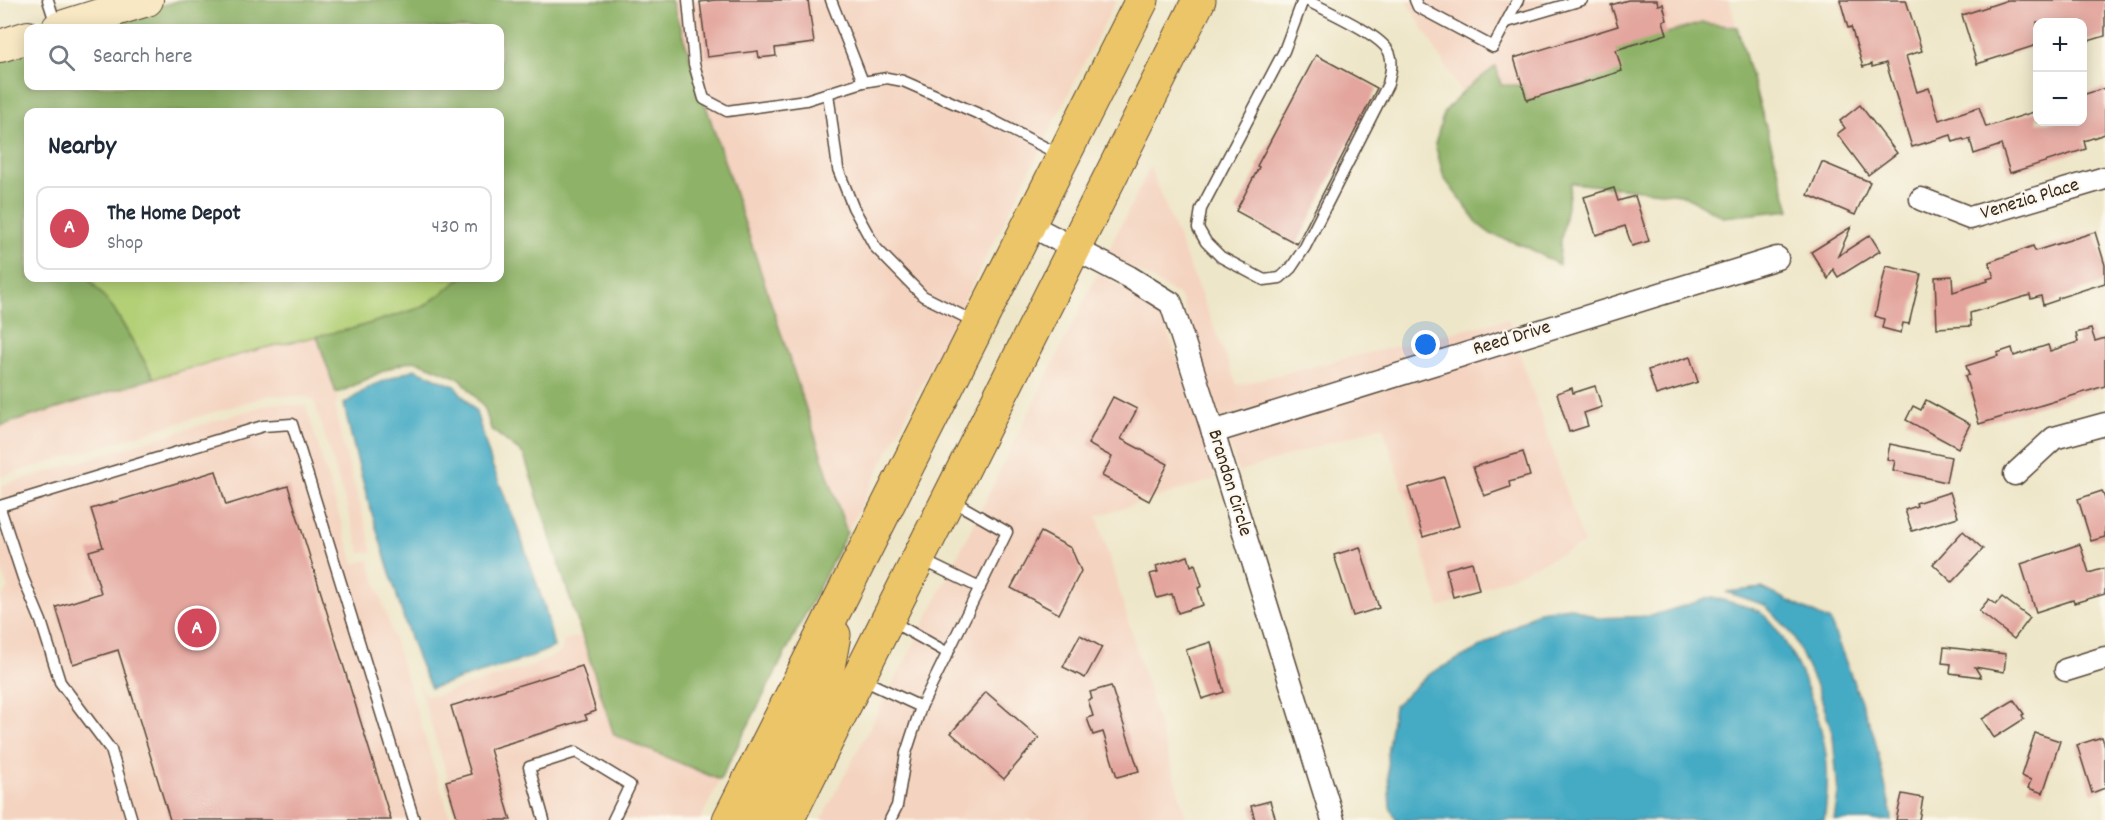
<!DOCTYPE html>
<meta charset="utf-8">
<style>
:root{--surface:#fff;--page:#f2f2f3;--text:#1f2937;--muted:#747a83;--line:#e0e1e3;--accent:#d1495b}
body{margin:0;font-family:Dekko,sans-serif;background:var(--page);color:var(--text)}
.controls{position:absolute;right:18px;top:18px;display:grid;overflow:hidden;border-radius:12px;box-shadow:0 3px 15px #0003}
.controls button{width:54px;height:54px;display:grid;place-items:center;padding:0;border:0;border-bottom:2px solid var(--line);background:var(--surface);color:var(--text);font:30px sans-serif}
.you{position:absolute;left:1426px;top:345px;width:21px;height:21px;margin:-15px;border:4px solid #fff;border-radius:50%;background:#1a73e8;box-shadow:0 0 0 9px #1a73e833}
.badge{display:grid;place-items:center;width:39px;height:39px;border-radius:50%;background:var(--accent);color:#fff;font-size:20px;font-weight:700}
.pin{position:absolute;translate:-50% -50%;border:3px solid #fff;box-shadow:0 2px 6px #0006}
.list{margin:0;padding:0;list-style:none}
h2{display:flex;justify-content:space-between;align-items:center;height:78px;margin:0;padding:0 24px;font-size:26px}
h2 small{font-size:20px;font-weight:400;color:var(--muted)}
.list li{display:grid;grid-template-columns:39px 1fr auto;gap:18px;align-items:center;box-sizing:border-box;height:84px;margin:0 12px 12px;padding:0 12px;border:2px solid var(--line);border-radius:12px}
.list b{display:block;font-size:22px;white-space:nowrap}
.list p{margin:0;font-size:20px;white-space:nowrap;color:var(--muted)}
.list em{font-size:20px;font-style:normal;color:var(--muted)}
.icon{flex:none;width:33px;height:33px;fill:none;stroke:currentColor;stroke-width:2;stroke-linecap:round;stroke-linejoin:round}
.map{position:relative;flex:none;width:2105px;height:820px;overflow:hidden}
.search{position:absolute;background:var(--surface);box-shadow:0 3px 15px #0003;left:24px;top:24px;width:480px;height:66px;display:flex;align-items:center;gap:15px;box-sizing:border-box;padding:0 21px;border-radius:12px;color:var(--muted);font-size:22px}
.panel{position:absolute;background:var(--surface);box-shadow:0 3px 15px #0003;left:24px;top:108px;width:480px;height:174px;border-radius:12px}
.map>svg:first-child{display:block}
.built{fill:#f4d3c0}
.green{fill:#b3d077;stroke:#777d4a;stroke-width:1.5}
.forest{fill:#8eb268;stroke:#646e43;stroke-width:1.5}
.water{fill:#44aac4;stroke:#406a71;stroke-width:1.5}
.building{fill:#e3a59d}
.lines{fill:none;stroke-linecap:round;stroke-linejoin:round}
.lane-casing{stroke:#564638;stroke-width:13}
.street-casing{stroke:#564638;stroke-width:25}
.secondary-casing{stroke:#564638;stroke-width:34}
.primary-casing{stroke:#564638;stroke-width:35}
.lane{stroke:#fff;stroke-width:10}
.street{stroke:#fff;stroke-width:22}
.secondary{stroke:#f8e8c3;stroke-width:32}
.primary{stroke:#edc569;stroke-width:33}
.labels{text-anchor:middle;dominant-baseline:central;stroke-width:4.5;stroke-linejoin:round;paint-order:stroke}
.street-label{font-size:20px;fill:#3b2a1e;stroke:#fbf7ec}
</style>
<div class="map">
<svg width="2105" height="820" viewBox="0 0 2105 820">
<rect width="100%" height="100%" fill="#fbf7ec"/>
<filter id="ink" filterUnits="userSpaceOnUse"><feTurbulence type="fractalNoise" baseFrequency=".0167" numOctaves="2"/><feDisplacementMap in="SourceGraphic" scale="12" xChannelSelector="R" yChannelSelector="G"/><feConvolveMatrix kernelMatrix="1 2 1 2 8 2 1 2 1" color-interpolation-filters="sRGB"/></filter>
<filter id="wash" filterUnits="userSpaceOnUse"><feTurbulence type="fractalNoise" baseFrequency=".008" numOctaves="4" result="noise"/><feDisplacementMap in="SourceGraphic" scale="24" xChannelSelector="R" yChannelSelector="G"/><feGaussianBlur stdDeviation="1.35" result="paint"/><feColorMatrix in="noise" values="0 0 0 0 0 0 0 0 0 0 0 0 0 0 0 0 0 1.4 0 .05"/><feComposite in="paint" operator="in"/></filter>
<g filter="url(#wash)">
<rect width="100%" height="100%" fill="#eee6c8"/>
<g class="built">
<polygon points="671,0 1116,0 847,533"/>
<polygon points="1406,0 1729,0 1737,27 1702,23 1619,47 1585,86 1500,85 1496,66 1462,94"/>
<polygon points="1150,167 1237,385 1508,319 1512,329 1221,419 1182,300 1178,295 1107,253"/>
<polygon points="1098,273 1161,310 1216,479 1097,516 1187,820 821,820 914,644"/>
<polygon points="317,336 338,398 335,406 341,437 373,552 361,553 314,401 307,397 270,395 0,477 0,426 154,378 264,348"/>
<polygon points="1518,348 1584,544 1440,608 1383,426 1238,472 1227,438"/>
<polygon points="273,403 306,406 354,564 369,560 451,820 0,820 0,599 8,589 0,563 0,486"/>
<polygon points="581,636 614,735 720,780 700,820 461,820 418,683 424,694 434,696 532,666 560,653 563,648 563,641"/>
</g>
<polygon class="green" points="88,278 462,278 423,307 355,328 264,348 154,378 114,309"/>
<g class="forest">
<path d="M 180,0 L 671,0 L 847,533 L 720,780 L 614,735 L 524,455 L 491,429 L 485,409 L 461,379 L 416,361 C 388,364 363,384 336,393 L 317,336 L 355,328 L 423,307 L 462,278 L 500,278 L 500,112 L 28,112 L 28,278 L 88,278 L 114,309 L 154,378 L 0,426 L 0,57 L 28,48 L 28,86 L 500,86 L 500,28 L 89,28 Z"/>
<polygon points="1702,23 1737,27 1790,210 1723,217 1681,194 1571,183 1560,246 1559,265 1527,247 1491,234 1479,225 1444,178 1435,144 1444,112 1465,90 1496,66 1501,85 1585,86 1619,47"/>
</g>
<g class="water">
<path d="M 414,369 L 455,386 L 476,412 L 492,465 L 517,526 L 545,608 L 554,647 L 528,658 L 431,688 C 413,653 402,613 391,576 C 373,519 356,462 344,404 L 371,386 Z"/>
<polygon points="1762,588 1830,621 1874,735 1892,816 1891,820 1834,820 1838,793 1833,736 1821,697 1793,635 1765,605 1726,592"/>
<path d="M 1712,597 C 1723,601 1751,606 1760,612 C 1788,632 1816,704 1823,738 C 1829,764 1828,794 1824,820 L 1396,820 L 1390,807 L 1387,755 L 1394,706 L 1429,674 L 1481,647 L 1539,611 L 1570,607 L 1597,618 L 1651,616 Z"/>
</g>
<g id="blocks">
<g class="building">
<polygon points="716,0 808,0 814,43 775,48 776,56 759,58 758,51 707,57 700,2"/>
<polygon points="1628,0 1657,0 1658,5 1663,4 1667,20 1663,21 1667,34 1616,50 1622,71 1527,100 1514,58 1618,26 1611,5"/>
<polygon points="1840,0 1906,0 1922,51 1906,56 1917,92 1929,88 1939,120 1979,107 1986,127 2037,111 2037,122 2082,122 2082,95 2105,88 2105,134 2084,141 2086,149 2010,173 2001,145 1974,154 1970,139 1964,141 1963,139 1953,142 1951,135 1912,147 1886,63 1872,67 1872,64 1863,67 1851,27 1848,28"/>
<polygon points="2008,0 2105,0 2105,36 2082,43 2082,22 2037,22 2037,45 1977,64 1962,15"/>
<polygon points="1316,55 1377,88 1297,244 1236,211 1259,167 1257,166"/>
<polygon points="1860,105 1897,153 1868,175 1837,134 1845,128 1840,121"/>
<polygon points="1822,162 1870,182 1855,215 1808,195"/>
<polygon points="1614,188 1618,201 1635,196 1649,241 1632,246 1625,226 1596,235 1584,197"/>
<polygon points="1851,227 1838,256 1870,235 1880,251 1838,277 1833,269 1828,279 1811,252"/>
<polygon points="2095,232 2105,265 2105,283 2058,298 2058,300 2043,305 2041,296 2031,299 2030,295 1970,313 1971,326 1937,328 1935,277 1952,276 1953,292 1988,281 1987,279 1994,277 1989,262 2033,246 2035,251"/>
<polygon points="1886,266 1921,274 1909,324 1903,323 1901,333 1882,328 1884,319 1875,316"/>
<polygon points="2091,329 2095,341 2105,338 2105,386 1979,424 1965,376 1969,375 1966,366 1998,356 1997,353 2012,348 2014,356 2048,345 2050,351 2078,342 2076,333"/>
<polygon points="1690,357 1698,382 1656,395 1648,370"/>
<polygon points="1595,386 1602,407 1584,413 1588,426 1569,432 1557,393 1572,388 1573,393"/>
<polygon points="1113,397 1137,409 1121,439 1168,464 1149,501 1102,476 1112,457 1088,444"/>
<polygon points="1926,400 1970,424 1958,448 1906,420 1913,406 1921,410"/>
<polygon points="1890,444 1951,457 1946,482 1893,470 1895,461 1887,459"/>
<polygon points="1523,452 1530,476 1509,482 1510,487 1484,496 1473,467"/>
<polygon points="216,471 226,505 288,486 391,820 170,820 118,650 73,664 56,607 101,593 89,551 103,547 91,509"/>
<polygon points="1444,477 1459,526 1423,537 1408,488"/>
<polygon points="2102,491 2105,499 2105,537 2091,541 2078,499"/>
<polygon points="1950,492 1958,517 1912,531 1905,510 1917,506 1916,503"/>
<polygon points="1963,531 1983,549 1952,582 1933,564"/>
<polygon points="1041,532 1071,548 1081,571 1059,614 1011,588"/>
<polygon points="2080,544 2089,573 2105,568 2105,594 2074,603 2073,600 2036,612 2021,564"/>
<polygon points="1360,547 1379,608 1353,616 1334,555"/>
<polygon points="1188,556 1191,566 1195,564 1202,586 1198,588 1203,605 1178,613 1172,594 1157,598 1150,574 1158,572 1156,566"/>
<polygon points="1472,562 1479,590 1453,597 1446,569"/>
<polygon points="2002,597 2030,618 2014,639 1979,611 1989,599 1996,604"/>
<polygon points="1080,635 1102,647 1085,678 1063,667"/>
<polygon points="1211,642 1224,692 1202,699 1186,650"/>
<polygon points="1944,647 2006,654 2004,672 1975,667 1981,677 1950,673 1951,664 1942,663"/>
<polygon points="582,666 596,711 585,715 587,719 490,749 511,820 458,820 446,781 471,774 451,706"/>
<polygon points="1111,686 1139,771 1117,777 1103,732 1093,735 1087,718 1093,716 1088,700 1092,699 1090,692"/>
<polygon points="986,692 1039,738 1004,779 951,733"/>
<polygon points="2014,700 2024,714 2022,715 2024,719 1994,738 1982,719"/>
<polygon points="2035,733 2060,741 2043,793 2028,788 2031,780 2021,776"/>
<polygon points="2102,737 2105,746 2105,788 2092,793 2077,745"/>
<polygon points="1902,794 1923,798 1919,820 1896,820"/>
<polygon points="1270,801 1276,820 1255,820 1251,806"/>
</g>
</g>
</g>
<g filter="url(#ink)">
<use href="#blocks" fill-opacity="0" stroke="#564638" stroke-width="1.5"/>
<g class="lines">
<g class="lane-casing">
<g id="lane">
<polyline points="48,0 56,25"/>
<polyline points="688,0 694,64 704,99 727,111 806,100 863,82 887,78 903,81 988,118 1060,155"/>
<polyline points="831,0 863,82"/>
<path d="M 1303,0 L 1284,51 L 1201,209 L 1198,228 L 1206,242 L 1221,257 L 1264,280 L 1280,278 L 1291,268 L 1305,247 L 1388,84 C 1390,74 1394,62 1389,52 C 1380,34 1325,10 1306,0"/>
<polyline points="1415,0 1418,7 1493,47 1518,0"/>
<polyline points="1507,22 1582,0"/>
<polyline points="828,93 838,169 853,207 875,247 923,296 975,322"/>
<polyline points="0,506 263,426 292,424 414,820"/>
<polyline points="0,508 23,578 41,621 60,682 111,750 132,820"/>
<polyline points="920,559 980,588"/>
<polyline points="891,621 948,653"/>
<polyline points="861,679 921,707 1007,532 951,500"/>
<polyline points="544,820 529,767 576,752 630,785 613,820"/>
<polyline points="890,820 897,806 906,753 921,707"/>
</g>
</g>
<g class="street-casing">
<g id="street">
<polyline points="1921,199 1970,218 2105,178"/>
<polyline points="1028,224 1129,277 1171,303 1213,432 1333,820"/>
<polyline points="1213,432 1777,258"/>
<polyline points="2015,474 2054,438 2105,424"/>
<polyline points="2066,670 2105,658"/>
</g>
</g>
<g class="secondary-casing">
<g id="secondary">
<polyline points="58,28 147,0"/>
<polyline points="0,46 28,37"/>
</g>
</g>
<g class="primary-casing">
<g id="primary">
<polyline points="729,820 1142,0"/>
<polyline points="757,820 825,684 834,635"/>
<polyline points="787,820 1199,0"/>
</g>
</g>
<use href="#lane" class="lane"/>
<use href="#street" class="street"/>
<use href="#secondary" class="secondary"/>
<use href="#primary" class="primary"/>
</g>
</g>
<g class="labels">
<g class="street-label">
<text transform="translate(2030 200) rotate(-17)">Venezia Place</text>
<text transform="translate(1512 339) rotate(-17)">Reed Drive</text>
<text transform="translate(1229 483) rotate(73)">Brandon Circle</text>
</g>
</g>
</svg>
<div class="controls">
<button>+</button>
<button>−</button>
</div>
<div class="you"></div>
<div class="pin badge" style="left:197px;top:628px">A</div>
<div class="search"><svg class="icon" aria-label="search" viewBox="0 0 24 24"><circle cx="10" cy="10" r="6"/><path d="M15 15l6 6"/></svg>Search here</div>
<section class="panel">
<h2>Nearby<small></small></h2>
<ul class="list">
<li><span class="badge">A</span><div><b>The Home Depot</b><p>Shop</p></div><em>430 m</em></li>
</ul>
</section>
</div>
